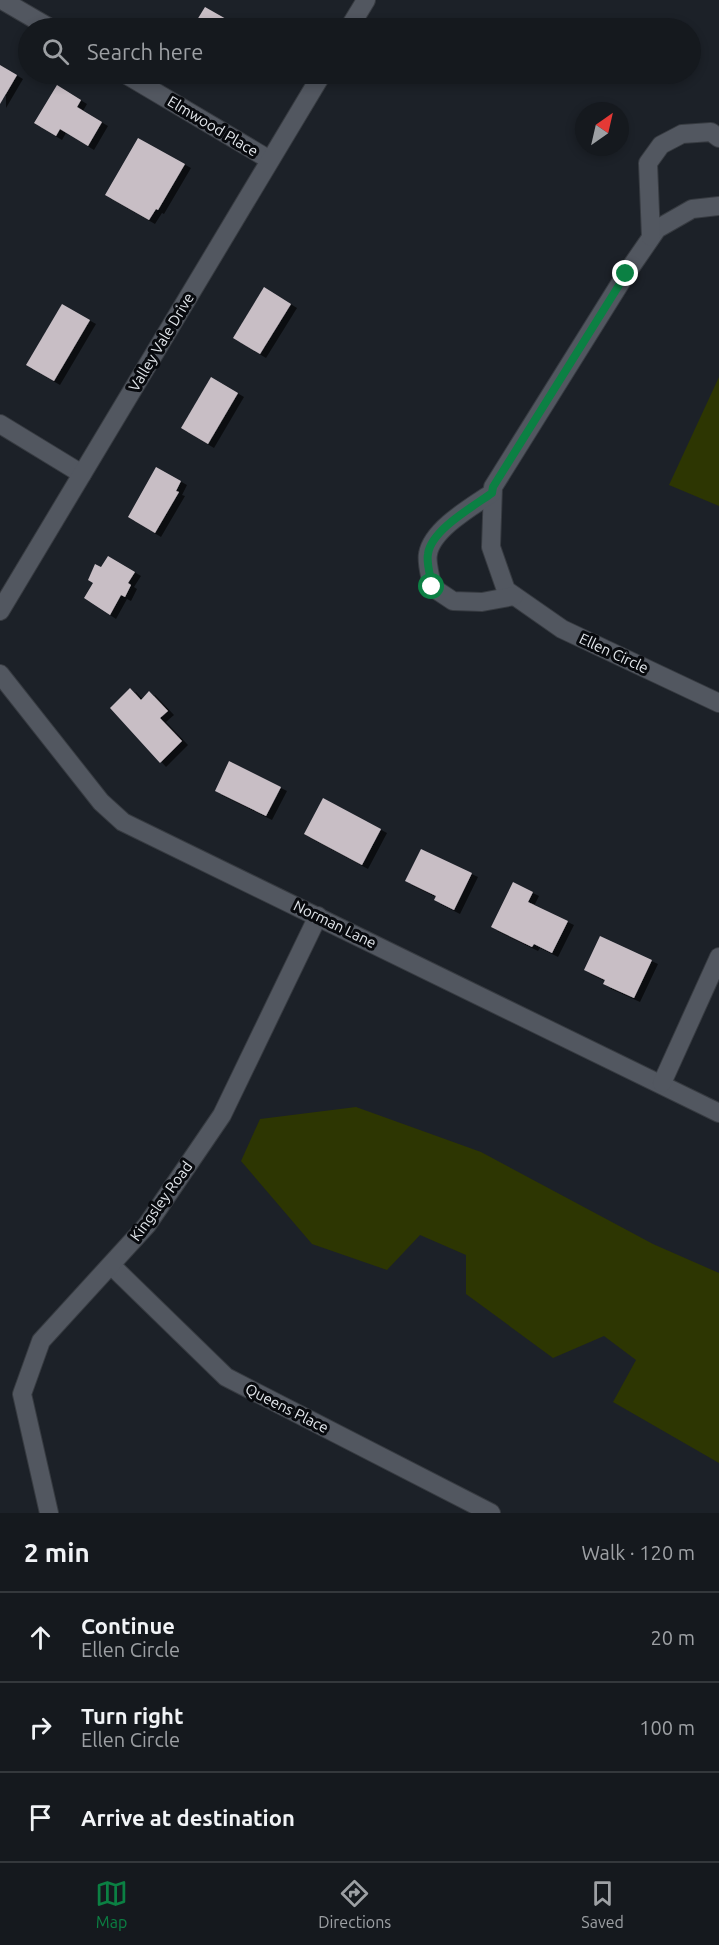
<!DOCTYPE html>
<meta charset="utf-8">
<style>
:root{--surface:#15191e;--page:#22262b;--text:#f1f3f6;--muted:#9da0a4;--line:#34383c;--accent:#0b8043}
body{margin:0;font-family:Ubuntu,sans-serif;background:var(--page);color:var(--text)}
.compass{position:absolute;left:575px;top:102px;width:54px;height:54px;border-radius:50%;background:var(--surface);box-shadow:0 3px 9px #0003;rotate:34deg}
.stop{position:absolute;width:18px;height:18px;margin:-14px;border:4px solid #0b8043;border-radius:50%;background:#fff}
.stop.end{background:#0b8043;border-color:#fff;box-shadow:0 2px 6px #0008}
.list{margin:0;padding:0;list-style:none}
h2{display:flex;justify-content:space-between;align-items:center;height:78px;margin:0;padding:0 24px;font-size:26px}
h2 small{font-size:20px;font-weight:400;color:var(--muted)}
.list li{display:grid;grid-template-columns:39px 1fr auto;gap:18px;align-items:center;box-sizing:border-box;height:90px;padding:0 24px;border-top:2px solid var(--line)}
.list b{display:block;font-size:22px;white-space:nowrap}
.list p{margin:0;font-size:20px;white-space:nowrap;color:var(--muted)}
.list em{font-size:20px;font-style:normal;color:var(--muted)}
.icon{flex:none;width:33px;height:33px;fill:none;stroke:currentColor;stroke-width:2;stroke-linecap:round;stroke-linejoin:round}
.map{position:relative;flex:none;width:719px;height:1513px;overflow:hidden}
.search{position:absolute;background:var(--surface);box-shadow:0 3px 9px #0003;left:18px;right:18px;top:18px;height:66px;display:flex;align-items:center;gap:15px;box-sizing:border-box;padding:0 21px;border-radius:33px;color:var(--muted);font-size:22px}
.sheet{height:348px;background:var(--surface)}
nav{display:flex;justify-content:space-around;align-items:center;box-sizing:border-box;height:84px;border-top:2px solid var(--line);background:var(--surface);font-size:16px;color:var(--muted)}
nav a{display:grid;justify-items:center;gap:3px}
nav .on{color:var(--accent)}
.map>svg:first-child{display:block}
.green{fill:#2d3602}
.building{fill:#c8bec5;filter:url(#shadow)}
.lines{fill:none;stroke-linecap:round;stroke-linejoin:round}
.street-casing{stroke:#373b41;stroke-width:20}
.street{stroke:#525760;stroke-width:18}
.route{stroke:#0b8043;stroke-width:8}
.labels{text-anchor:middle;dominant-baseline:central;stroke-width:6;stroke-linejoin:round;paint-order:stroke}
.street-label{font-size:15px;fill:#e3e7ec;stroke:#080a0e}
</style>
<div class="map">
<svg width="719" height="1513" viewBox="0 0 719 1513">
<defs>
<filter id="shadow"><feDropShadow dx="6" dy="4" stdDeviation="0" flood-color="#0009"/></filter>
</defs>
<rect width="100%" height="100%" fill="#1c2128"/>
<g class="green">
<polygon points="719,377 719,506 669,485"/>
<polygon points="356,1107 481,1152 653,1244 719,1273 719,1463 613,1402 636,1360 604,1336 553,1358 466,1294 466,1255 420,1235 387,1270 312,1244 241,1161 260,1119"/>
</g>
<g class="building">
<polygon points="205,7 242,28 192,28"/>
<polygon points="0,65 17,75 0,104"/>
<polygon points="57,85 81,100 77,107 102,122 88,146 60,129 56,136 34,123"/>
<polygon points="138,138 185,164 158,210 156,209 149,220 105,195"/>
<polygon points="264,287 291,304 260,354 233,338"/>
<polygon points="62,304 90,320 54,381 26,365"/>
<polygon points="211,377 238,393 208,444 181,428"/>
<polygon points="156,467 181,481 176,491 179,492 155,533 128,517"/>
<polygon points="108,556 135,572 128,583 131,585 125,597 121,595 110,615 84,598 93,583 88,580 95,564 101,567"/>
<polygon points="130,688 141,700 149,691 168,711 160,718 182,741 160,763 110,708"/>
<polygon points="229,761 281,787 266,816 215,791"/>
<polygon points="323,798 381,829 362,865 304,834"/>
<polygon points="421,849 472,873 454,910 434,900 436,896 405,881"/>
<polygon points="513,882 533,892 528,902 568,921 552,953 534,944 532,947 491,927"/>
<polygon points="600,936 652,960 634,998 603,984 605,980 584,970"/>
</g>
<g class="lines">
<g class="street-casing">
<g id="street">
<polyline points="2,0 50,28"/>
<polyline points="349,28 366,0"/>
<polyline points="125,74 270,160"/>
<polyline points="719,206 692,209 657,229 626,274 493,487 491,547 506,590 562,629 719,703"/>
<polyline points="651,237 648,163 661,145 682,134 711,132 719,138"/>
<polyline points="0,424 82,474"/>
<path d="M 492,493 C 473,506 432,529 428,554 C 426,563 431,577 432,587 L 453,601 L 482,602 L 514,596"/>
<polyline points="0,611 322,74"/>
<polyline points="0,674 101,802 123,822 719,1113"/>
<polyline points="662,1083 719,957"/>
<polyline points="111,1265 226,1377 491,1513"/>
<polyline points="49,1513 22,1394 41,1341 147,1225 222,1115 318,916"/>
</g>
</g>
<use href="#street" class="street"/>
</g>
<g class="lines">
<path class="route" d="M 432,587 C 431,577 426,563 428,554 C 431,530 474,506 492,493 L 493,487 L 626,274"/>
</g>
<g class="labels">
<g class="street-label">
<text transform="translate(213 126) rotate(31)">Elmwood Place</text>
<text transform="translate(161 342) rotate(-59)">Valley Vale Drive</text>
<text transform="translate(614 653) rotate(25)">Ellen Circle</text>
<text transform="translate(335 924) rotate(26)">Norman Lane</text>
<text transform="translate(161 1201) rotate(-54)">Kingsley Road</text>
<text transform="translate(287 1408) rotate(27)">Queens Place</text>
</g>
</g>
</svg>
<svg class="compass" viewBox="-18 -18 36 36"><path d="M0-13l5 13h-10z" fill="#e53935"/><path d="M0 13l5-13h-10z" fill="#9da0a4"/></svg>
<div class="stop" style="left:432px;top:587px"></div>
<div class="stop end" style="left:626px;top:274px"></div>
<div class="search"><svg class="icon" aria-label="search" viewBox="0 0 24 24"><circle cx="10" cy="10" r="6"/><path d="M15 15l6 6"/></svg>Search here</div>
</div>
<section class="sheet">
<h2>2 min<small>Walk · 120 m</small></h2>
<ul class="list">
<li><svg class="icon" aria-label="ahead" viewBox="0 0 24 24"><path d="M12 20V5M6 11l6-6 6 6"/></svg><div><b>Continue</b><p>Ellen Circle</p></div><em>20 m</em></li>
<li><svg class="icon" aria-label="right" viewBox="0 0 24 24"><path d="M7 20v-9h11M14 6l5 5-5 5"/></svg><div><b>Turn right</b><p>Ellen Circle</p></div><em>100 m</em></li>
<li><svg class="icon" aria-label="arrive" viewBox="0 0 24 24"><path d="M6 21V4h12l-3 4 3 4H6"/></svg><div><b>Arrive at destination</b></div></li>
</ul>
</section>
<nav>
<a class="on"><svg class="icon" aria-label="map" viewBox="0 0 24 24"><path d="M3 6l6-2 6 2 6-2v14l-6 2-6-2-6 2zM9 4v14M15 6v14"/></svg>Map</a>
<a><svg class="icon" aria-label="directions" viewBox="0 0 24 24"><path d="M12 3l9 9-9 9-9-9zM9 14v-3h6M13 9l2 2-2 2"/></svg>Directions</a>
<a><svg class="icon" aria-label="saved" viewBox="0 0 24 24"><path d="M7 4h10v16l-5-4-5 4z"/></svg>Saved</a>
</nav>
